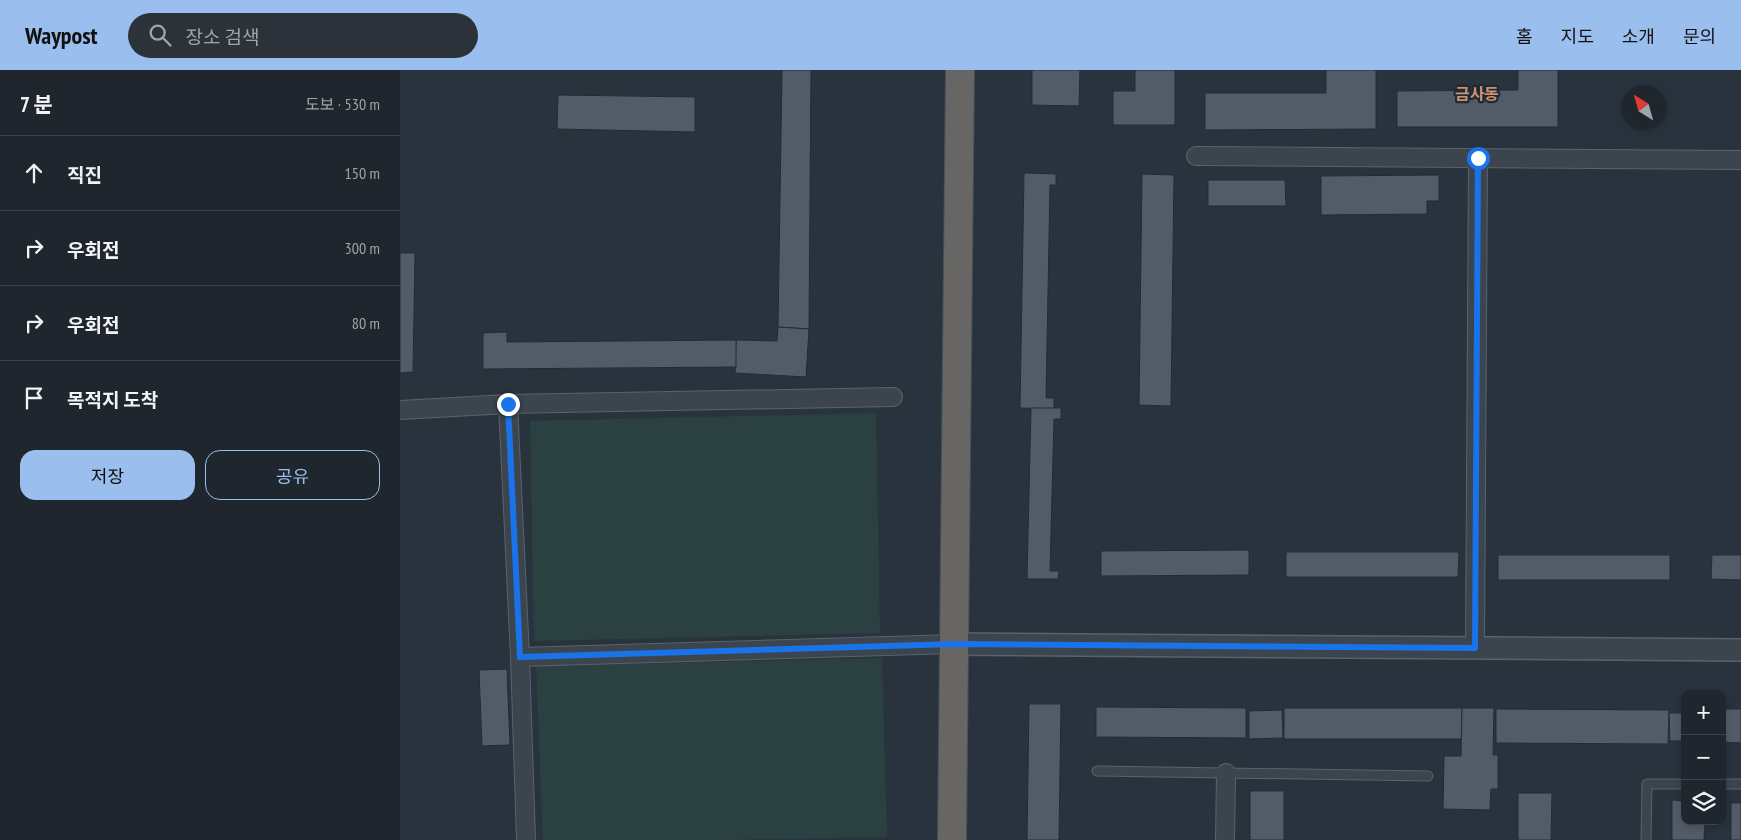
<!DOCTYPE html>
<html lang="ko">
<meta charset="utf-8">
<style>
:root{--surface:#1f262e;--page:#2c323a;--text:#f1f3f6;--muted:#a1a5aa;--line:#3c434a;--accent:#9abeed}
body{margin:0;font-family:"PT Sans Narrow","Noto Sans KR",sans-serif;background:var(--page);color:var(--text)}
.controls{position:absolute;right:15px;bottom:15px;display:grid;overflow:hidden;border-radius:10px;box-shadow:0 2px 8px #0003}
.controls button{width:45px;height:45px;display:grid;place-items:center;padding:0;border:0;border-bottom:1px solid var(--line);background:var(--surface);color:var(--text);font:25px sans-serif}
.compass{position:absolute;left:1221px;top:15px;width:45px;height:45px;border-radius:50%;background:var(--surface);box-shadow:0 2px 8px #0003;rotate:323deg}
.stop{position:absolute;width:15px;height:15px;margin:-11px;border:4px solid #1a73e8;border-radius:50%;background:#fff}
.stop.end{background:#1a73e8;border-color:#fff;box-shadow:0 1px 5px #0008}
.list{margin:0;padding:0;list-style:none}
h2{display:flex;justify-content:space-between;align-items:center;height:65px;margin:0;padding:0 20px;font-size:21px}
h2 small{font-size:16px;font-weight:400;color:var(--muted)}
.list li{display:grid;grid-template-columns:32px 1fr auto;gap:15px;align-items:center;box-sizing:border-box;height:75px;padding:0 20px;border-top:1px solid var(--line)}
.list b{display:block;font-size:19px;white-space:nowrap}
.list em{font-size:16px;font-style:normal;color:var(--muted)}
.actions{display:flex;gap:10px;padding:15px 20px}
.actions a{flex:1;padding:11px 0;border:1px solid var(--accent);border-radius:15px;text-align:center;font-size:18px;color:var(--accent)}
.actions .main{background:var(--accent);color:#111}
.icon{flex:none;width:28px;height:28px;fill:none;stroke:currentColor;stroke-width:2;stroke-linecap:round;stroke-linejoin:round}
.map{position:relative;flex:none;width:1341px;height:770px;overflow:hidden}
header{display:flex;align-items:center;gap:30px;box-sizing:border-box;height:70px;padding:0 25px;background:var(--accent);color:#111}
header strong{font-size:24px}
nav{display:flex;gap:28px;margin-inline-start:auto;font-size:18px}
.search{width:350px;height:45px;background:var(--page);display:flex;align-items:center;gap:12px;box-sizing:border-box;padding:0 18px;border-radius:28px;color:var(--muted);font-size:19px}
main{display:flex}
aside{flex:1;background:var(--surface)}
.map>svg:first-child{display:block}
.green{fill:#2b4040}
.building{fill:#525c68;stroke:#232c35}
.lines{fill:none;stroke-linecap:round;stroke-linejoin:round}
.service-casing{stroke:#5a636c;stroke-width:11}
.minor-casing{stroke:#5a636c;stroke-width:20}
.tertiary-casing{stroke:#5a636c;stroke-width:24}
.trunk-casing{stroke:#475059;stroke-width:30}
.service{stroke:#3c454e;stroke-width:9}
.minor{stroke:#3c454e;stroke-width:18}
.tertiary{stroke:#3c454e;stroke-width:21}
.trunk{stroke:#676664;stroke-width:28}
.route{stroke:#1a73e8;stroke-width:6}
.labels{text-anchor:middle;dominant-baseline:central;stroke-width:4.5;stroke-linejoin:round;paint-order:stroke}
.neighbourhood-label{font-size:16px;font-weight:bold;fill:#ca9472;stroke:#212a33}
</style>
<header>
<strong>Waypost</strong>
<div class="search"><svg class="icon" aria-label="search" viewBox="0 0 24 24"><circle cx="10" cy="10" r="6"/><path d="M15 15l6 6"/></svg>장소 검색</div>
<nav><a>홈</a><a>지도</a><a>소개</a><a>문의</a></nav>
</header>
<main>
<aside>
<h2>7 분<small>도보 · 530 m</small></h2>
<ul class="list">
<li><svg class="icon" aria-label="ahead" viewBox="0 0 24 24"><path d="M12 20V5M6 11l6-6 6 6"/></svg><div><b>직진</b></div><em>150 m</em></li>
<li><svg class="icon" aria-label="right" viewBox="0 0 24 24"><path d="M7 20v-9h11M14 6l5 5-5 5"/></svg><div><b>우회전</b></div><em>300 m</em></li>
<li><svg class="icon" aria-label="right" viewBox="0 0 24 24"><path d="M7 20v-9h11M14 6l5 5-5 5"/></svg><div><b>우회전</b></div><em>80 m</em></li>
<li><svg class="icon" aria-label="arrive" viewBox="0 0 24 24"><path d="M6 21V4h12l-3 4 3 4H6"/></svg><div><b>목적지 도착</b></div></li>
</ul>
<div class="actions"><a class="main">저장</a><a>공유</a></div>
</aside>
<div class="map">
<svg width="1341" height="770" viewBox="0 0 1341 770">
<rect width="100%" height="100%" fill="#29333e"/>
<g class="green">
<polygon points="476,343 480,563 134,571 130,351"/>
<polygon points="482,588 487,767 330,770 143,770 136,596"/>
</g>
<g class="building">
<polygon points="382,0 411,0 409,259 378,257"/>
<polygon points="632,0 680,0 679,36 632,35"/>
<polygon points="735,0 775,0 775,55 713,55 713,21 735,21"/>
<polygon points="926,0 976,0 976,59 805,60 805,23 926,23"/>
<polygon points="1118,0 1158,0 1158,57 997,57 997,21 1118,20"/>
<polygon points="158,25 295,27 295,62 157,59"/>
<polygon points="624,103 656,104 656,115 650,115 646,328 654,328 654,339 620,338"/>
<polygon points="742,104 774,105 771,336 739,335"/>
<polygon points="1039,105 1039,131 1027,131 1027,144 921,145 921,106"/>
<polygon points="808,110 885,110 886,136 808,136"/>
<polygon points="0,183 15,183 13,302 0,303"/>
<polygon points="378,257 409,259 406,307 335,303 336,270 377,271"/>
<polygon points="107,262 107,272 336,270 336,297 83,299 83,263"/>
<polygon points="631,338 661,338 661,349 654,349 650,501 659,501 658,509 627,509"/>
<polygon points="849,480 849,505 701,506 701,481"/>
<polygon points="886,482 1059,482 1058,507 886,507"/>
<rect x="1098" y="485" width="172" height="25"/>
<polygon points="1312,485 1341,485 1341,510 1311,509"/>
<polygon points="107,599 110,675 82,676 79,600"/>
<polygon points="629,634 661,634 659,770 627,770"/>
<polygon points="696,637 846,638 846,668 696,667"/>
<rect x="884" y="638" width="178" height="31"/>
<polygon points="1062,638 1094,638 1093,685 1098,685 1098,719 1091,719 1090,740 1043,739 1044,686 1061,686"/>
<polygon points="1096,639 1269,640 1268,674 1096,673"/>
<polygon points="1322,639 1341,639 1341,673 1322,672"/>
<polygon points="882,640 883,668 849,669 849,641"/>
<polygon points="1269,643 1285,643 1285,671 1270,671"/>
<rect x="850" y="721" width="34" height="49"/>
<polygon points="1118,723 1152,723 1151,770 1118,770"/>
<polygon points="1272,730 1285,731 1285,751 1305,751 1304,770 1272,770"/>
<rect x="1331" y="733" width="10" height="37"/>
</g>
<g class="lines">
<g class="service-casing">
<g id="service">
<polyline points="697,701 1028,706"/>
<polyline points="1322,714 1341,714"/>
<polyline points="1246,770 1247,714 1285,714"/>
</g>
</g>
<g class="minor-casing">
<g id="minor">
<polyline points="796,86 1341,90"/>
<polyline points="108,334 120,587 126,770"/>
<polyline points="0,340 108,334 493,327"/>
<polyline points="1075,578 1078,88"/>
<polyline points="120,587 554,574"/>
<polyline points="825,770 826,703"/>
</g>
</g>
<g class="tertiary-casing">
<polyline id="tertiary" points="554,574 1341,580"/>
</g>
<g class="trunk-casing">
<polyline id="trunk" points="552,770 560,0"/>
</g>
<use href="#service" class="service"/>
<use href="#minor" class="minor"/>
<use href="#tertiary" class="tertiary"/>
<use href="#trunk" class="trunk"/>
</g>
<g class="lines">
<polyline class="route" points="108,334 120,587 554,574 1075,578 1078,88"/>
</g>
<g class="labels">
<g class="neighbourhood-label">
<text x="1077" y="24">금사동</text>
</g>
</g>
</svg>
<div class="controls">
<button>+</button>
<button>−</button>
<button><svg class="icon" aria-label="layers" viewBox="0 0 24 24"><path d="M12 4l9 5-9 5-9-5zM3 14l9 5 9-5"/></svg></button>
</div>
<svg class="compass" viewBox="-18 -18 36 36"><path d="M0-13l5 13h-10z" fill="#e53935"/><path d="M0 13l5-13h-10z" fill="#a1a5aa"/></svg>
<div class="stop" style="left:1078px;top:88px"></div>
<div class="stop end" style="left:108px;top:334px"></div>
</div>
</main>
